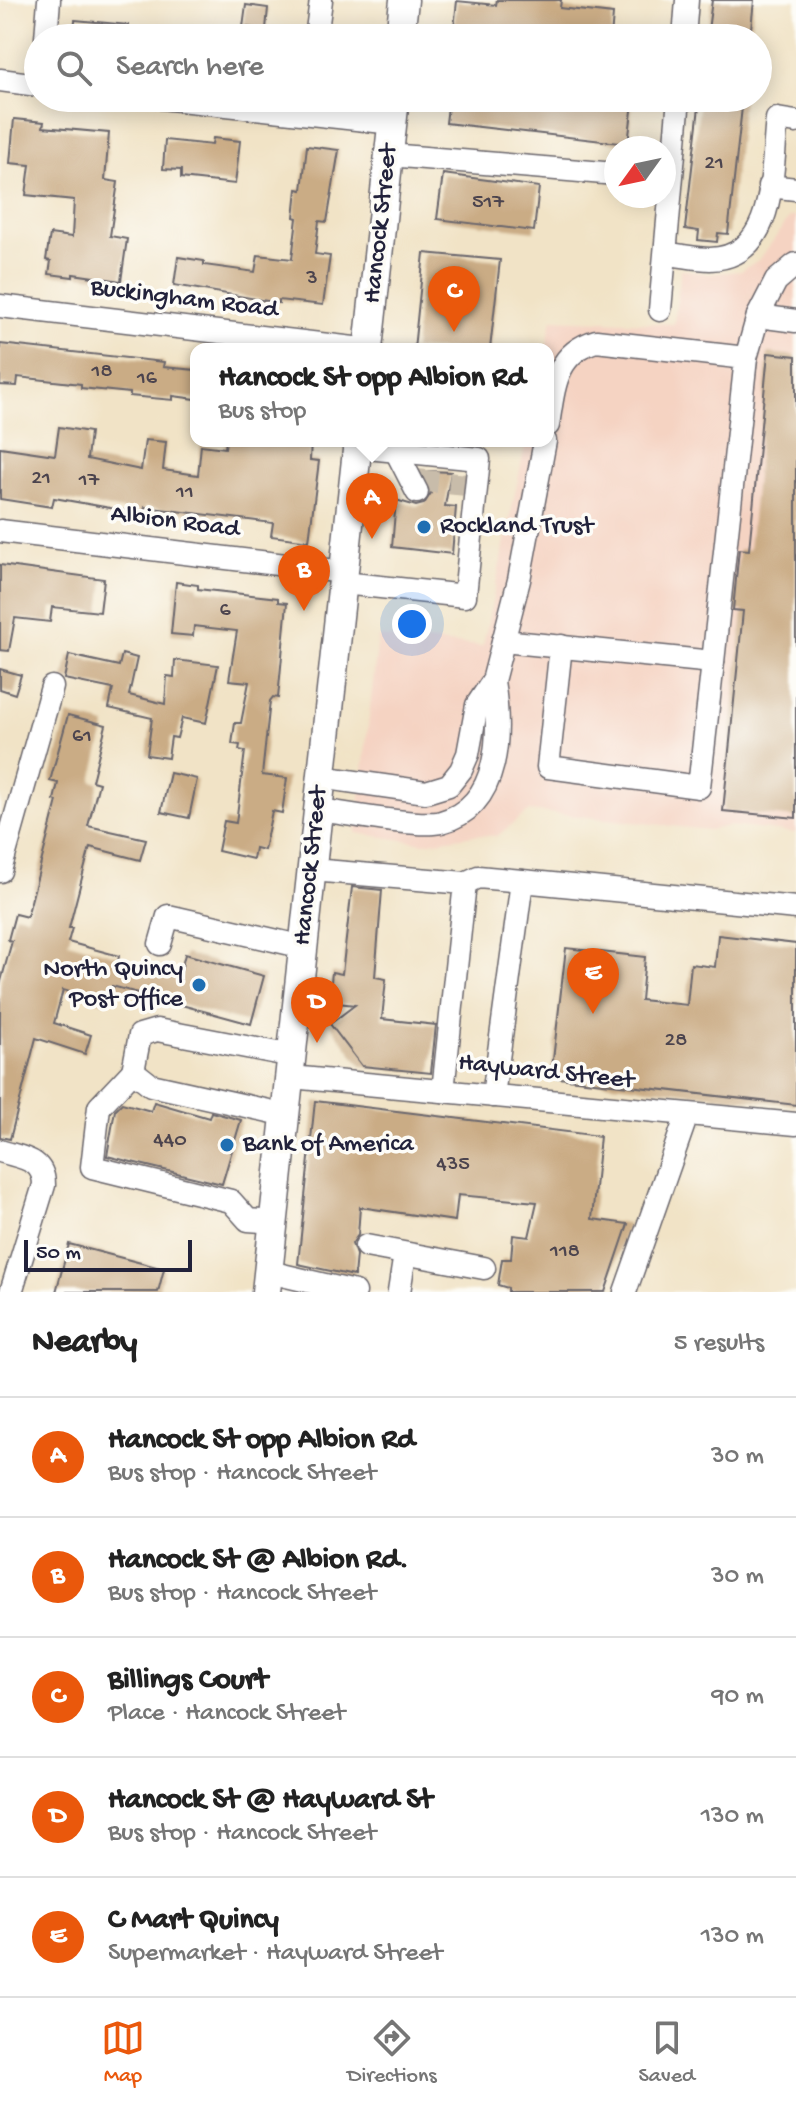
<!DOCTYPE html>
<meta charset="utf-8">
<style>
:root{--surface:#fff;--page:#f6f6f6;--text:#222;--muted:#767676;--line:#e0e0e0;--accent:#ea580c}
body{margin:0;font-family:"Gochi Hand",sans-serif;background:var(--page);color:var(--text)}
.compass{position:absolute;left:604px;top:136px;width:72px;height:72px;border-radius:50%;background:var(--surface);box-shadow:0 4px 20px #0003;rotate:237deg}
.scale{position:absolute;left:24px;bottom:20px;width:168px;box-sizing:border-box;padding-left:8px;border:4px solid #22223b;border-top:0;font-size:22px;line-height:28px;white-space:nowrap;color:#22223b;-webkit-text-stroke:6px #fdfcf7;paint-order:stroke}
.you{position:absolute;left:412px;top:624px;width:28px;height:28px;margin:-20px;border:6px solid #fff;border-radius:50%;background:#1a73e8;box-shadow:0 0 0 12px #1a73e833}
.badge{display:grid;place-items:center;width:52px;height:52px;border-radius:50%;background:var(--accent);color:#fff;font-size:26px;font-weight:700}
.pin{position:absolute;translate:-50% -66px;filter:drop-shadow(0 2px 4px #0008)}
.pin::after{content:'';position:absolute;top:42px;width:28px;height:24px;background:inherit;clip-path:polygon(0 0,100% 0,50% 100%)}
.popup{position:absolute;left:190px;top:343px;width:364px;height:104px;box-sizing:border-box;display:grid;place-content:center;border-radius:16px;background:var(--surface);filter:drop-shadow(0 2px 6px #0005);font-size:26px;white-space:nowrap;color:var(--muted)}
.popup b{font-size:30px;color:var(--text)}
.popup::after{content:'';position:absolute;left:50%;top:100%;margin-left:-16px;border:16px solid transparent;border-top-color:var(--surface)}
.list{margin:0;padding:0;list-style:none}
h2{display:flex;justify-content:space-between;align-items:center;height:104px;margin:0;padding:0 32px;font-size:34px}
h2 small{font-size:26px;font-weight:400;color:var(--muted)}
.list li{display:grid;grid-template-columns:52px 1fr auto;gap:24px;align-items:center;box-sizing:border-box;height:120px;padding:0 32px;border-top:2px solid var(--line)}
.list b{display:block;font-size:30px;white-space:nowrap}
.list p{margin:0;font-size:26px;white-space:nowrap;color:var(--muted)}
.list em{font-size:26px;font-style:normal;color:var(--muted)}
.icon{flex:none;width:44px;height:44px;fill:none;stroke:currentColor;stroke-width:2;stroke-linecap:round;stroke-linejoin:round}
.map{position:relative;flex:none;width:796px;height:1292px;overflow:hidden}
.search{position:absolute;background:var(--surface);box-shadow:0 4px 20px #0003;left:24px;right:24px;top:24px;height:88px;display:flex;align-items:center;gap:20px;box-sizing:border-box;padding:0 28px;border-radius:44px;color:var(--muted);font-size:30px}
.sheet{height:704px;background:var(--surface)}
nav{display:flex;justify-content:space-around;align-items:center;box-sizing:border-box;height:112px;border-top:2px solid var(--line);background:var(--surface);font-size:22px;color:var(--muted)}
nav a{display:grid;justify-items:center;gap:4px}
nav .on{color:var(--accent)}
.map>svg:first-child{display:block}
.built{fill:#f5d3c2}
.building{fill:#caac85}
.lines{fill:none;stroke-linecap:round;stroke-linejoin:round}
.minor-tunnel{stroke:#c8bcaa;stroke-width:22;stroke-dasharray:22 11;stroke-linecap:butt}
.minor-casing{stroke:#6a666c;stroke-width:25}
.major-casing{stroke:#6a666c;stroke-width:31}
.minor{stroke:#fff;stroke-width:22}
.major{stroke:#fff;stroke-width:28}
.poi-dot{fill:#1f6fb2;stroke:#fdfcf7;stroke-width:3}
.labels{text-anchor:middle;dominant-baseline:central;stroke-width:7;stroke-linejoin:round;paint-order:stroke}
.number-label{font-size:22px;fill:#4c444e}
.street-label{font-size:26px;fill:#22223b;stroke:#fdfcf7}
.poi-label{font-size:26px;fill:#22223b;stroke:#fdfcf7;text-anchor:start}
</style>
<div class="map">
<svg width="796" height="1292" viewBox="0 0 796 1292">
<rect width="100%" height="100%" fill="#fdfcf7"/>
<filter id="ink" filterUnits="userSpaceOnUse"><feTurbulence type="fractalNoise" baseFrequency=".0125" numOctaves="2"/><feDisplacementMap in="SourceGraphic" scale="16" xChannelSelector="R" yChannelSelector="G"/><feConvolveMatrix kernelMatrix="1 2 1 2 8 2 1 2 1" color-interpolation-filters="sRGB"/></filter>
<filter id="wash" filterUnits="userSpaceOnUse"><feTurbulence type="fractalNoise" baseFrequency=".006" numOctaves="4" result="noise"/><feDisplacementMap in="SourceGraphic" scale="32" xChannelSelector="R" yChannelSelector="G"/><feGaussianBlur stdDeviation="1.8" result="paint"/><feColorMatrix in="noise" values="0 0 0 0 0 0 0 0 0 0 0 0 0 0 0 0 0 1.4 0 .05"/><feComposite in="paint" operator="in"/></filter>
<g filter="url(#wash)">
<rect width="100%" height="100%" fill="#f1e3c6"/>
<polygon class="built" points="790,217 796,217 796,833 730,826 709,830 529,811 497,836 474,835 424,843 356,833 378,637 483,646 526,441 548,441 548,349 546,349 552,319 674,324 681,269 708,274 741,271 760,259"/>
<g id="blocks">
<g class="building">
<polygon points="497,0 561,0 560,8 613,14 611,38 453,37 457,1 496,5"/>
<polygon points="712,0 754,0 750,38 707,38"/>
<polygon points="246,5 268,8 266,29 243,27"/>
<polygon points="75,20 128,25 128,38 73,38"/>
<polygon points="449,98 602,98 633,102 628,144 446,123"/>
<polygon points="700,98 743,98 728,234 718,233 717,242 698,240 699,231 685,229"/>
<polygon points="14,119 44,122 43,127 109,133 105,180 118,182 110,236 127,239 121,281 73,274 73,277 49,274 51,261 46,260 50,234 72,237 74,200 26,195 30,165 10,163"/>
<polygon points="213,138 240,141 235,184 181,178 181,170 163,169 165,140 212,145"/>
<polygon points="307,146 339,150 327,222 319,221 315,254 330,256 323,305 279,300 279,303 174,285 178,257 204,261 204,265 255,272 258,255 292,259 297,218 294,217 297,189 302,190"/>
<polygon points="443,174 539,187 534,231 437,219"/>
<polygon points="424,253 500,260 490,349 414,349"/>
<polygon points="0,344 164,362 163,367 196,370 196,399 173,396 173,400 130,396 130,393 81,388 81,384 18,377 17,386 0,385"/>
<polygon points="768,353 796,356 796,818 723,811 743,611 733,610 739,549 749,550"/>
<polygon points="59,427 90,432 87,459 141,470 145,440 166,442 163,470 198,475 201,445 225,448 226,441 311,441 310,460 319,461 309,541 271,536 273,523 145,507 144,514 54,498 52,507 0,499 0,447 55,455"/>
<polygon points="428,471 451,472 445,506 456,507 452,554 392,547 396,500 416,506 424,504 431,493 427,481"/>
<polygon points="0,565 104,579 100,612 52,607 50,622 15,618 9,651 0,650"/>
<polygon points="176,582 198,585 198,589 278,598 278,602 287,603 278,698 273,697 270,701 262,775 287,778 282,813 272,811 264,850 255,848 253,859 218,851 224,821 236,823 245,751 239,750 240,745 232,744 235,723 241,723 249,682 229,680 237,631 194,626 193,636 171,634"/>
<polygon points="122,654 137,658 129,695 165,704 167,676 174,677 175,660 218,665 206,723 182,718 177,738 171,737 168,758 147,755 152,718 109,708 113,689 64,679 69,655 119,666"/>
<polygon points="0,669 21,675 15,694 0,689"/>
<polygon points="68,715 106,725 92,781 99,783 88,826 146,839 140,860 90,847 69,928 72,928 68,942 119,956 118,962 179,978 185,954 264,976 251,1024 112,986 107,1003 63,990 54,1023 91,1035 85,1054 36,1038 10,1139 0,1137 0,985 12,941 8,940 15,914 27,917 57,801 54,800 58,783 50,781"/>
<polygon points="170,773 197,779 189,818 161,812"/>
<polygon points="352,887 382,890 375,977 386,979 382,1019 436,1025 431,1073 362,1066 330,1024 355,1005 329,1002 332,972 342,974"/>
<polygon points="718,935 796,944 796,1105 551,1077 566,948 645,957 641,1000 687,1005 691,964 715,967"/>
<polygon points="315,1101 600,1136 592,1219 628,1224 605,1292 508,1292 508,1288 498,1285 502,1259 511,1259 513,1235 529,1237 537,1202 458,1195 455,1221 360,1207 358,1235 352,1244 356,1255 354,1276 298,1264"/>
<polygon points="154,1102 209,1118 211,1112 241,1120 222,1184 107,1156 115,1110 122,1103 151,1111"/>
<polygon points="69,1244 164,1269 158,1292 56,1292"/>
</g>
</g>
</g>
<g filter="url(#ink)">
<use href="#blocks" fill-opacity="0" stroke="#6a666c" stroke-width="2"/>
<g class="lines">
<polyline class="minor-tunnel" points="416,480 467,485"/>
<g class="minor-casing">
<g id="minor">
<polyline points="46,38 49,0"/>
<polyline points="316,38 321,0"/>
<polyline points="684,38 687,0"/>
<polyline points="0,80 38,85"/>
<polyline points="161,98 393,123"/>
<polyline points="389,155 616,174"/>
<polyline points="769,186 796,189"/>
<path d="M 667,254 C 681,255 696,259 710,259 C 778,257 771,168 777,119 L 796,122"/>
<polyline points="0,306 362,349"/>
<polyline points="660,310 679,98"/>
<polyline points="758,316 796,321"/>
<polyline points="746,358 758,316 776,281 796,264"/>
<polyline points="396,451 417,492"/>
<polyline points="0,531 344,572"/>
<polyline points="343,583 465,596 479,459 357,447"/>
<path d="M 503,641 L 713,662 L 746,358 L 596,341 C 555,353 554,388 548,425"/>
<polyline points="561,646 548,767 699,787 713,662"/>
<polyline points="320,777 426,792 449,785 461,770 468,754 477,705 493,681 519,580 545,441"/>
<path d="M 319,810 C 345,813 419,828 441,822 C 502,806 501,730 493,681"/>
<polyline points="312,870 465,883 443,1091"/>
<polyline points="0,871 52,687"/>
<polyline points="465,883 478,877 522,881"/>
<polyline points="160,944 168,916 304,947"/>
<polyline points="133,1071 99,1107 92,1167 231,1201 248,1220 275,1222"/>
<polyline points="291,1077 796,1124"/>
<polyline points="493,1096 522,881 796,908"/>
<polyline points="287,1115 151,1085 133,1071 140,1035 157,1030 293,1056"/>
<path d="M 0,1151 C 21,1158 44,1158 44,1185 L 11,1292"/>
<polyline points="366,1246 484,1268"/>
<polyline points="269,1272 355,1292"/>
<polyline points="399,1292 405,1254"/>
<polyline points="625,1292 687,1115"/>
</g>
</g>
<g class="major-casing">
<g id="major">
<polyline points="400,38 404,0"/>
<polyline points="368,349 395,98"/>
<polyline points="266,1292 358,441"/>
</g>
</g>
<use href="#minor" class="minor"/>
<use href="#major" class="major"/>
</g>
</g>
<g class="poi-dot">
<circle cx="424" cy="527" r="8"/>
<circle cx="199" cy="985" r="8"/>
<circle cx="227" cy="1145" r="8"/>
</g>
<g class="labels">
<g class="number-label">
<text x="714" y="164">21</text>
<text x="488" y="203">517</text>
<text x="312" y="279">3</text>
<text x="102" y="372">18</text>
<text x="147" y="379">16</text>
<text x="41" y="479">21</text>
<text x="89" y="481">17</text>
<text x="185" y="493">11</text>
<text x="225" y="611">6</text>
<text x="82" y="737">61</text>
<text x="676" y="1041">28</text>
<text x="170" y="1141">440</text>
<text x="453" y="1165">435</text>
<text x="565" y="1252">118</text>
</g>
<g class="street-label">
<text transform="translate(382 224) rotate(-84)">Hancock Street</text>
<text transform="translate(184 300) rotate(7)">Buckingham Road</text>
<text transform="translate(175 523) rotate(7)">Albion Road</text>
<text transform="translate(312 866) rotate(-84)">Hancock Street</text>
<text transform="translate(546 1073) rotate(6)">Hayward Street</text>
</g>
<g class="poi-label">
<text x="440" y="527">Rockland Trust</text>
<text x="183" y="970" text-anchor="end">North Quincy<tspan x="183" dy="30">Post Office</tspan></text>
<text x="243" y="1145">Bank of America</text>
</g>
</g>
</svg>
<svg class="compass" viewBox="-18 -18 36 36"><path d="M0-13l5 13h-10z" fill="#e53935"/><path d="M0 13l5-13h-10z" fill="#767676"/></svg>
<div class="scale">50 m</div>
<div class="you"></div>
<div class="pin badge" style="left:372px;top:539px">A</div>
<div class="popup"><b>Hancock St opp Albion Rd</b>Bus stop</div>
<div class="pin badge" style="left:304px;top:611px">B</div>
<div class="pin badge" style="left:454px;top:332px">C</div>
<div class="pin badge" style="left:317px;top:1043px">D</div>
<div class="pin badge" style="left:593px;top:1014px">E</div>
<div class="search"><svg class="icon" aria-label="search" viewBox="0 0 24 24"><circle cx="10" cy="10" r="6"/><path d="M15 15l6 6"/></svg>Search here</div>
</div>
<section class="sheet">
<h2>Nearby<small>5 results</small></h2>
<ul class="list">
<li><span class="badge">A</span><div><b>Hancock St opp Albion Rd</b><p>Bus stop · Hancock Street</p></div><em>30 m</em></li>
<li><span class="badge">B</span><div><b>Hancock St @ Albion Rd.</b><p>Bus stop · Hancock Street</p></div><em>30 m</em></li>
<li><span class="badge">C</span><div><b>Billings Court</b><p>Place · Hancock Street</p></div><em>90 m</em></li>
<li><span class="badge">D</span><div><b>Hancock St @ Hayward St</b><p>Bus stop · Hancock Street</p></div><em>130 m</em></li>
<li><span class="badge">E</span><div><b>C Mart Quincy</b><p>Supermarket · Hayward Street</p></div><em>130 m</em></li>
</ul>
</section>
<nav>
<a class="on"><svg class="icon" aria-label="map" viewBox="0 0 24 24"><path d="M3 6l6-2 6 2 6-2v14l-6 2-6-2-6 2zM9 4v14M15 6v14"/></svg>Map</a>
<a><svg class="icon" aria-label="directions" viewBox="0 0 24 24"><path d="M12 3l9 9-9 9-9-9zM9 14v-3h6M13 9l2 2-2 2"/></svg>Directions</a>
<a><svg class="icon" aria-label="saved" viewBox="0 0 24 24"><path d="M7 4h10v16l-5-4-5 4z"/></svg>Saved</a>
</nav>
